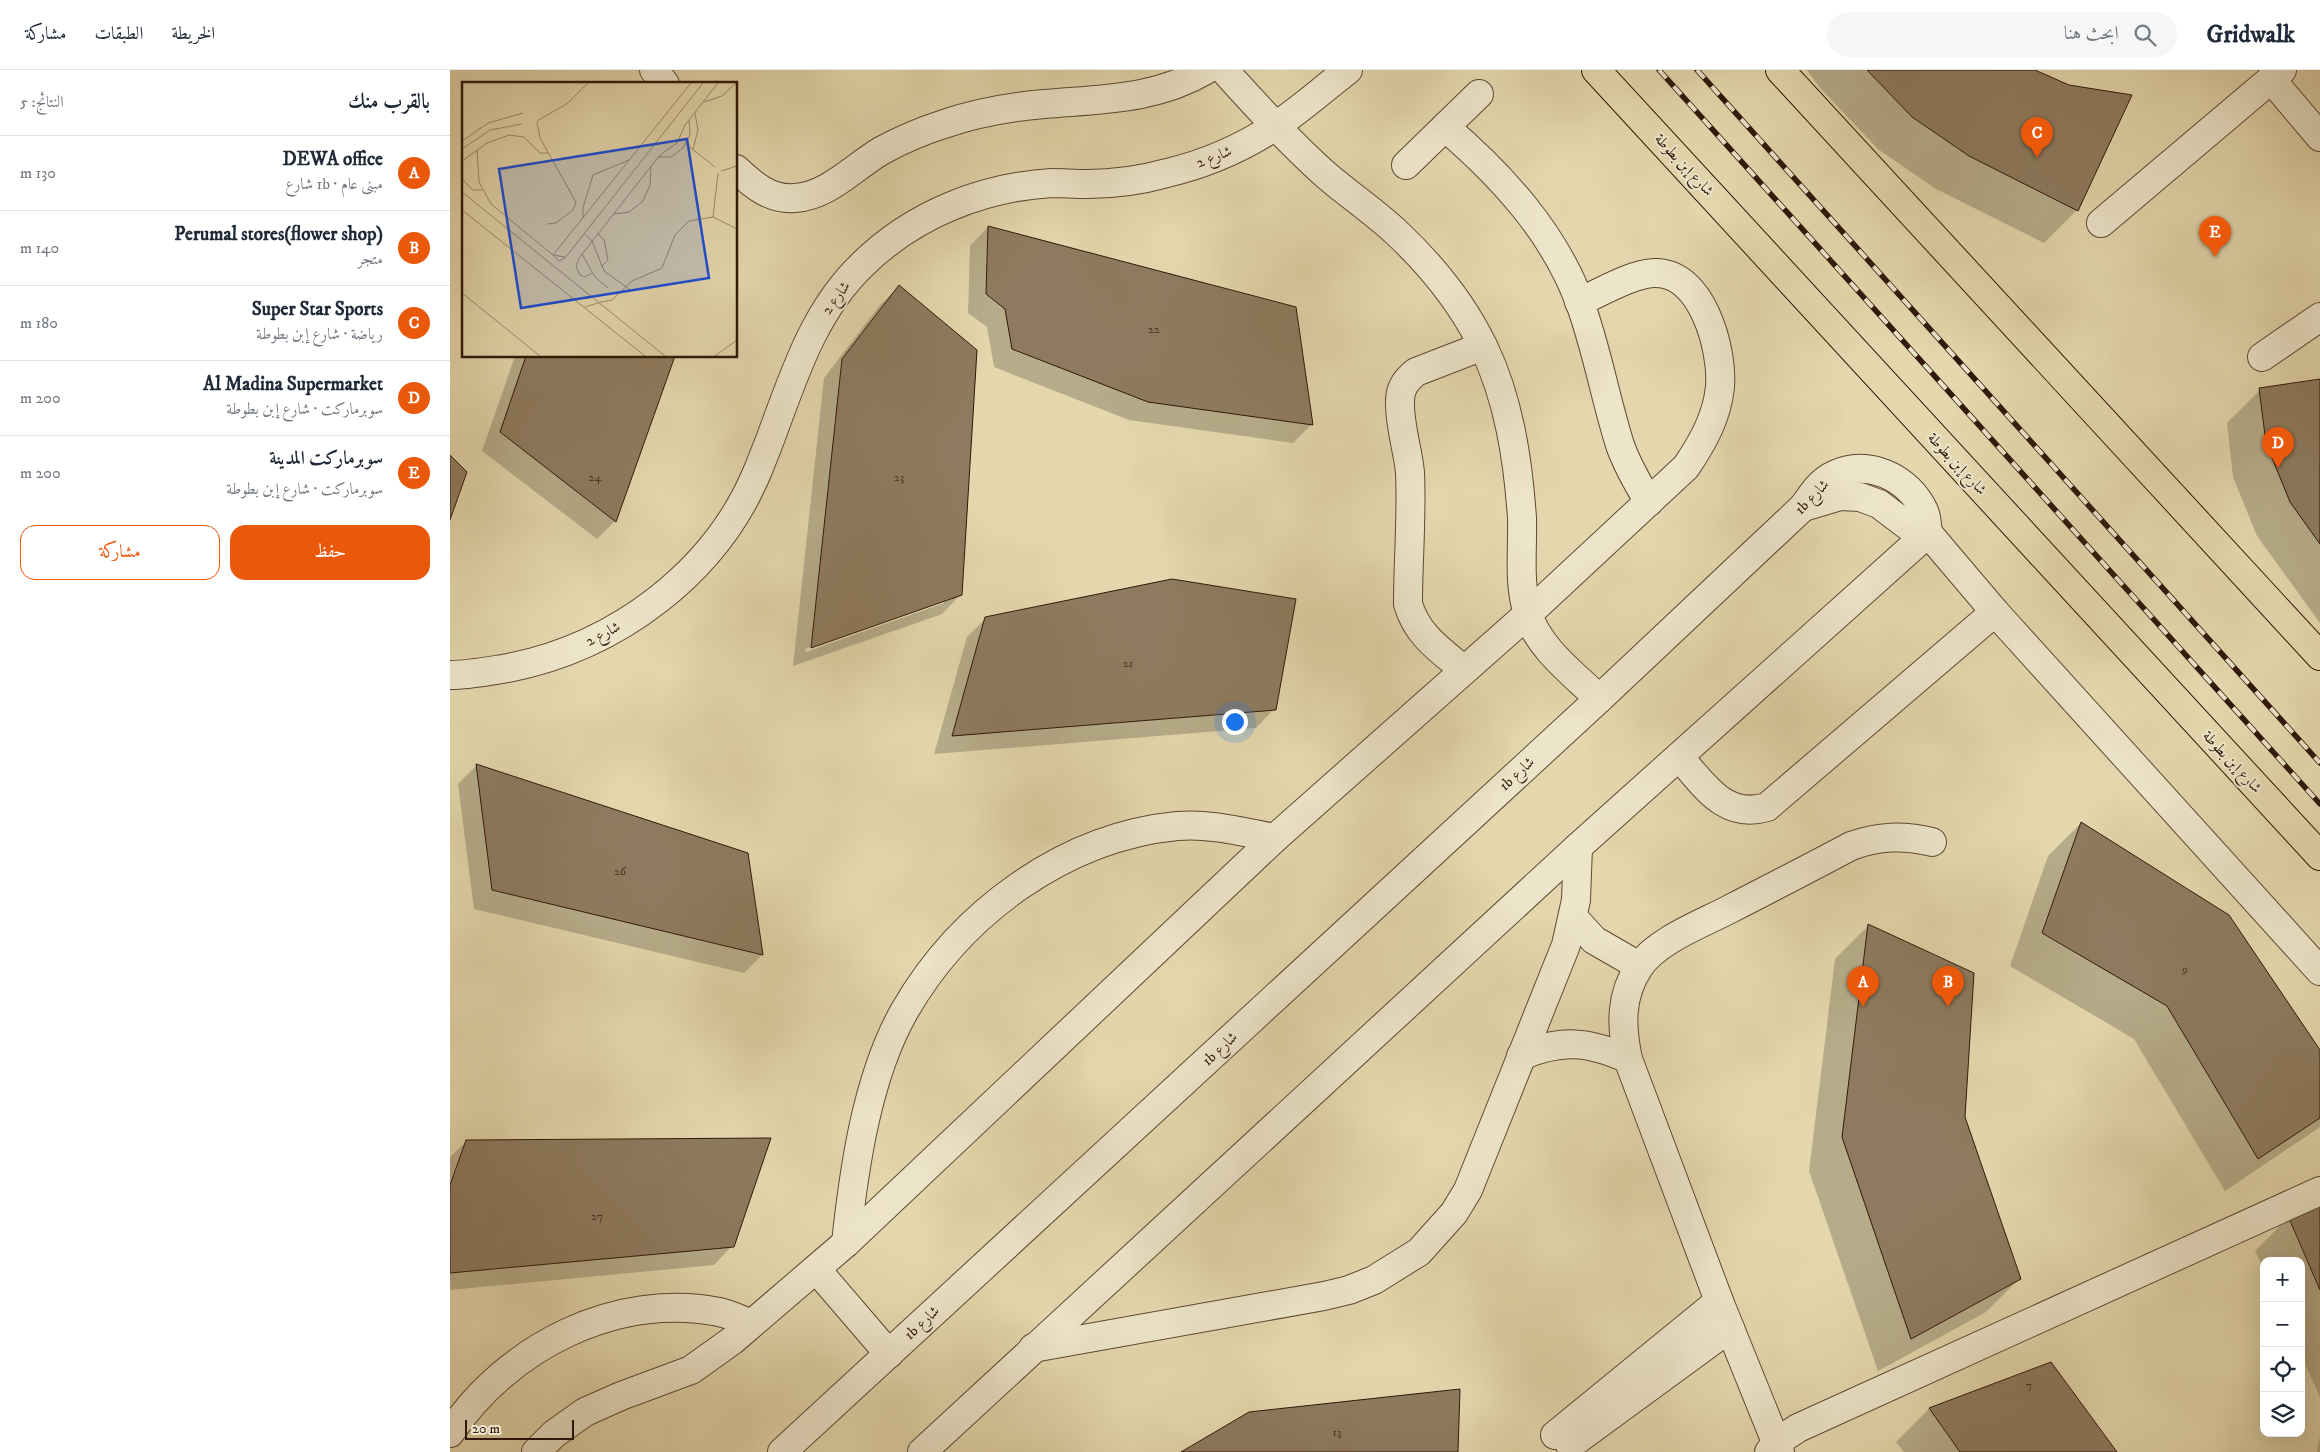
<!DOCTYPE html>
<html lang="ar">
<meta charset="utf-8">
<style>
:root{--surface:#fff;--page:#f6f6f7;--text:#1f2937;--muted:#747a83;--line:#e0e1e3;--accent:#ea580c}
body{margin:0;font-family:"IM FELL DW Pica",Amiri,serif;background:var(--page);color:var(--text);direction:rtl}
.controls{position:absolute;right:15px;bottom:15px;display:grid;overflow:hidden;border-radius:10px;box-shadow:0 5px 20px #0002}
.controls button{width:45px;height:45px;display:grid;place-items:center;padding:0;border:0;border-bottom:1px solid var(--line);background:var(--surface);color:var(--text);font:25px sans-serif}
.scale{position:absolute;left:15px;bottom:12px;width:109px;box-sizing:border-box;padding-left:5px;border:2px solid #30180a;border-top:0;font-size:14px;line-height:18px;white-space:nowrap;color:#30180a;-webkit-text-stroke:4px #ede5ca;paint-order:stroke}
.you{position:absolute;left:784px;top:651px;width:18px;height:18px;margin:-12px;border:4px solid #fff;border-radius:50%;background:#1a73e8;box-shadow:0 0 0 8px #1a73e833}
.badge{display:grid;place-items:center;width:32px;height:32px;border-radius:50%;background:var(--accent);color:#fff;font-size:16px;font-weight:700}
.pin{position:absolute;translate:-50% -41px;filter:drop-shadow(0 1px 2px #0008)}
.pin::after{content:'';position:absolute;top:26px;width:18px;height:15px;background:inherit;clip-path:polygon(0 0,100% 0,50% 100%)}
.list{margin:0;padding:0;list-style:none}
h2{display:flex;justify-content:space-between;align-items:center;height:65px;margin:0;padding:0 20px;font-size:21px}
h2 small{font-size:16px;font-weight:400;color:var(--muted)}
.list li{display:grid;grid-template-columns:32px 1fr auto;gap:15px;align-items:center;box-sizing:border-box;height:75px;padding:0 20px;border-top:1px solid var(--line)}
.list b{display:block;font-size:19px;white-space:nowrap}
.list p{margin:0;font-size:16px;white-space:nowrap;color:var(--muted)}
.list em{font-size:16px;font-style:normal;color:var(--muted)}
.actions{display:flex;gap:10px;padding:15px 20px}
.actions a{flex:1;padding:11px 0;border:1px solid var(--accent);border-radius:15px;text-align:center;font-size:18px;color:var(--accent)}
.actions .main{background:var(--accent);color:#fff}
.icon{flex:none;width:28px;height:28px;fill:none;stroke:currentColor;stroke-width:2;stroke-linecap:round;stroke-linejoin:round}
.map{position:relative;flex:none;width:1870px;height:1382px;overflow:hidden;direction:ltr}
header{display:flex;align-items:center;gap:30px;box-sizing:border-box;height:70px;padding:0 25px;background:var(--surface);border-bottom:1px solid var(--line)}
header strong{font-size:24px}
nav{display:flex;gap:28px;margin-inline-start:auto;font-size:18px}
.search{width:350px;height:45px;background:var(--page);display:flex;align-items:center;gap:12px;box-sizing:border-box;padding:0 18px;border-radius:28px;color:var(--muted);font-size:19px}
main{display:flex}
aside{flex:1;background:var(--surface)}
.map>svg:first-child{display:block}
.shadow{fill:#0003;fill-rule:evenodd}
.building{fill:#8e7b5f;stroke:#30180a}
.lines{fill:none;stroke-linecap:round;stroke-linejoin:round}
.minor-casing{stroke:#5d4833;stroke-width:30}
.major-casing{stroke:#30180a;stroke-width:30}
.minor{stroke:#ede5ca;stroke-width:28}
.major{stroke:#e4d7ad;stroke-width:28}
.rail-casing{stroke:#30180a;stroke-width:5.5}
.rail{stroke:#ede5ca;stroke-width:4;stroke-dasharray:11;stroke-linecap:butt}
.labels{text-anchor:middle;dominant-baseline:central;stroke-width:4;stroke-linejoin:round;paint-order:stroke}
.number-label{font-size:12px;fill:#48311f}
.street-label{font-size:15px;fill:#30180a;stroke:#ede5ca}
.inset-road{fill:none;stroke:#9c8b6c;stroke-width:1}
.view{fill:#1d4ed8;fill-opacity:0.15;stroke:#1d4ed8;stroke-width:2.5}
.inset-edge{fill:none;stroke:#30180a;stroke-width:2.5}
</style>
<header>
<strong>Gridwalk</strong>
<div class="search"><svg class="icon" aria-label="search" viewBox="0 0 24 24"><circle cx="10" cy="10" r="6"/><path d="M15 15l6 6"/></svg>ابحث هنا</div>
<nav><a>الخريطة</a><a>الطبقات</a><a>مشاركة</a></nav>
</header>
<main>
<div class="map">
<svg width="1870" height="1382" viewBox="0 0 1870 1382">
<rect width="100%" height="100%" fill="#e4d7ad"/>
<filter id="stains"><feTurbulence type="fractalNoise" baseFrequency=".004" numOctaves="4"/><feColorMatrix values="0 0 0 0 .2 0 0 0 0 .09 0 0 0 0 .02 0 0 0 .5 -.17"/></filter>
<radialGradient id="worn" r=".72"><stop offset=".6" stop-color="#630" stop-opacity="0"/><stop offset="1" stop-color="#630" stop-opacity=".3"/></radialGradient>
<g class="shadow">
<polygon points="1357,0 1582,0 1627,140 1594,173 1486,119 1429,80 1371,19"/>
<polygon points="538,157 862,354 843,373 679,350 544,297 537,257 518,243 520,176"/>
<path d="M 449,217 L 510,525 L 492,544 L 343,596 L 374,308 L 430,235 ZM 494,530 L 494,533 L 356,582 L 355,579 Z"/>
<polygon points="65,286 224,286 165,451 147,469 32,381"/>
<polygon points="1870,310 1870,553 1807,466 1783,407 1777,353 1810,320"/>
<polygon points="536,548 824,639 806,658 484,684 517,567"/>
<polygon points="27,695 312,885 294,903 24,839 8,714"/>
<polygon points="1631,753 1870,982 1870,1057 1775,1121 1684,969 1560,896 1598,786"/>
<polygon points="1418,856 1513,1048 1569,1209 1536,1242 1428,1301 1359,1101 1385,889"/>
<polygon points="17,1071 282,1176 264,1195 0,1220 0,1087"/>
<polygon points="1870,1137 1870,1327 1851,1285 1851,1191 1814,1191 1814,1200 1805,1181 1838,1148"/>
<polygon points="1601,1294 1665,1382 1454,1382 1446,1372 1479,1339"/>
<polygon points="1870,1366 1870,1382 1867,1382"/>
</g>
<g class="building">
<polygon points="1417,0 1585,0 1619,15 1682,25 1628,141 1519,86 1462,47"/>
<polygon points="538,156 846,237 863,355 698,332 562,279 555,239 536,224"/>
<polygon points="449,215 527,280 512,525 361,578 392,289"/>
<polygon points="76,286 225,286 166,452 50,362"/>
<polygon points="1870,309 1870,474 1840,432 1816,373 1809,318"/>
<polygon points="0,385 17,402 0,450"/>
<polygon points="722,509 846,529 826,640 502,666 535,547"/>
<polygon points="26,694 298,783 313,885 42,820"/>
<polygon points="1631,752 1779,845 1870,980 1870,1048 1808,1089 1717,936 1592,863"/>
<polygon points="1418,854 1524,903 1515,1047 1571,1209 1461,1269 1392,1067"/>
<polygon points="321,1068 284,1177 0,1203 0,1115 16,1070"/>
<polygon points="1870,1136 1870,1220 1838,1146"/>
<polygon points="1601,1292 1667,1382 1510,1382 1479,1338"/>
<polygon points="1010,1319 1008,1382 731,1382 799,1342"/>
</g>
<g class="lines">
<g class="minor-casing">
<g id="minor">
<polyline points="204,0 215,14"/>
<path d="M 774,0 C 807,37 839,72 876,105 C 899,125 925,142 947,163 C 981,195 1013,235 1033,276 C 1059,329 1068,390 1072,448 C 1073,479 1068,514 1078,544 C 1089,579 1124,604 1149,629"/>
<polyline points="1821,9 1870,67"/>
<path d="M 995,57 C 1051,105 1104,162 1130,233 C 1147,279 1155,328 1170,375 C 1177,395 1188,414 1199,432"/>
<polyline points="956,95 1029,24"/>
<path d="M 286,99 C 303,115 320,130 345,128 C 378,126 404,97 431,81 C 451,70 472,61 494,54 C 526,43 560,37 594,34 C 651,29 705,30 756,0"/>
<polyline points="1651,153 1832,0"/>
<polyline points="1812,287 1870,247"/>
<polyline points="1353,437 1390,426 1410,427 1429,434 1458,456 1478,463 1545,542 1870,901"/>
<path d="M 1013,599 C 990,580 967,565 958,534 C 958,490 962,447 960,403 C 958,379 949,355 950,331 C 950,318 956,310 966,302 L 1033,276"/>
<path d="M 0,605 C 19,605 39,601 58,598 C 166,577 266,503 308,400 C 338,329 355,249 413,194 C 463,145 532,117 602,113 C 613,113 625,114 637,114 C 663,114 692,110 717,103 C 755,94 792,78 824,57 C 850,40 873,19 898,0"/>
<path d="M 1229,687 C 1254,714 1274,750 1317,737 L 1545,542"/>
<polyline points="1124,848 1144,870 1189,896"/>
<path d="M 1071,986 C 1111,969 1138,971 1178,989"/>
<path d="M 396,1173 C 404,1098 417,1006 455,940 C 511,843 614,767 727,756 C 760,753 793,762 825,768"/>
<polyline points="366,1199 439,1284"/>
<polyline points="583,1278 874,1226 899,1220 924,1210 969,1182 1004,1143 1018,1120 1116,875 1126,830 1128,777"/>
<path d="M 0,1363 C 58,1277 165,1222 269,1242 C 280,1244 291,1250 301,1254"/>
<polyline points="1105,1365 1269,1231"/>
<polyline points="1120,1375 1280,1258"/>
<path d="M 86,1382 L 104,1364 L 135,1342 L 171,1326 L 241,1300 L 283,1270 L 396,1173 L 825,768 L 1078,544 L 1236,397 C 1253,372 1267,347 1270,317 C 1273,279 1252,201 1204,203 C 1181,204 1150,223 1129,232"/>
<path d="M 332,1382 L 1149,629 L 1353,437 C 1362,425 1370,411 1384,405 C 1418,388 1459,408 1474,441 C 1477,447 1477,456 1478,463"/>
<polyline points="472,1382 1128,777 1478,463"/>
<polyline points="1319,1382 1327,1372 1348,1358 1870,1121"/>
<path d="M 1330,1382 L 1269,1231 L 1178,989 C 1171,956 1170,926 1189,897 C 1206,871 1251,854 1278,840 C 1319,819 1360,798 1401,776 C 1429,766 1453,765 1482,772"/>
</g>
</g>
<g class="major-casing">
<g id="major">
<polyline points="1146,0 1870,786"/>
<polyline points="1330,0 1870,586"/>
</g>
</g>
<use href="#minor" class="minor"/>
<use href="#major" class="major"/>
<g class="rail-casing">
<g id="rail">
<polyline points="1209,0 1870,734"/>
<polyline points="1247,0 1870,693"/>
</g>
</g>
<use href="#rail" class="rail"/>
</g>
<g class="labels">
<g class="number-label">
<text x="704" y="259">22</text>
<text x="145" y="407">24</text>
<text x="449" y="407">23</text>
<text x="678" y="593">21</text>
<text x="170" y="801">26</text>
<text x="1735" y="899">9</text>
<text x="147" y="1146">27</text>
<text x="1579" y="1315">7</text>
<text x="887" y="1362">13</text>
</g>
<g class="street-label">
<text transform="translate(764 87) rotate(-21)">شارع 2</text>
<text transform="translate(1234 95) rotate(47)">شارع إبن بطوطة</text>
<text transform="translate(386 228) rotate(-54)">شارع 2</text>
<text transform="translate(1507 394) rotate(47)">شارع إبن بطوطة</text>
<text transform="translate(1362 427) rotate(-46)">1b شارع</text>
<text transform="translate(153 564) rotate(-27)">شارع 2</text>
<text transform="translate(1782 692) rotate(47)">شارع إبن بطوطة</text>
<text transform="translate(1067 704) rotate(-43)">1b شارع</text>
<text transform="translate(770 979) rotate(-43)">1b شارع</text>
<text transform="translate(472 1253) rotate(-43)">1b شارع</text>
</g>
</g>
<g transform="translate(12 12)">
<rect width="275" height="275" fill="#e4d7ad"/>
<path class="inset-road" d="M 242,20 L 260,14 L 274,1M 75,39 L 106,21 L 126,1M 75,40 L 78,56 L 114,120 L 111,128 L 94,141 L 86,142M 0,59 L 26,41 L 61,31M 224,62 L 253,85M 0,67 L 28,48 L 60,42M 231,67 L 236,48 L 233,31M 15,68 L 17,100 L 29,122 L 91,173 L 103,175M 197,75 L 209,75 L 221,66 L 228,53 L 227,38M 0,79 L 25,61 L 47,53 L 62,55 L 78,71 L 87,71M 259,89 L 275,84M 0,97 L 11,108 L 20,108M 0,110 L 203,274M 0,128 L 183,274M 152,132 L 167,130 L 181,119 L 188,103 L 189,85M 251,135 L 256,91M 121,136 L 121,126 L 131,93 L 167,78M 122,151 L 130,159 L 142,189 L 170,209M 136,152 L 142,158 L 146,178 L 139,185M 120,172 L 133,195 L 146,206M 91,173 L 97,179 L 103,176 L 241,1M 91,173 L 229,1M 130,191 L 123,195 L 118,193 L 114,185 L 117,176 L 198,73 L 215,61 L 223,43 L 256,1M 0,211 L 78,274M 139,220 L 150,218 L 170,199 L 200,186 L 213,153 L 227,139 L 251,135 L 275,147M 123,225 L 139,220M 253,274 L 275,258"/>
<path class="view" d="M 225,57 L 247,196 L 59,226 L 37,87 Z"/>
<rect width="275" height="275" class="inset-edge"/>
</g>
<rect width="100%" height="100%" filter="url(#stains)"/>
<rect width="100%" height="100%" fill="url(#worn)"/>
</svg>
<div class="controls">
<button>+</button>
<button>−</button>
<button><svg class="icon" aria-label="locate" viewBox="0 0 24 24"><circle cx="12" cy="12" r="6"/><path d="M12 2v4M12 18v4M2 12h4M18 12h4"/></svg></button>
<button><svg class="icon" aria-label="layers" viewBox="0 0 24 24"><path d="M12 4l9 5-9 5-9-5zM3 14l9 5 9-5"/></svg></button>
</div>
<div class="scale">20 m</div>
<div class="you"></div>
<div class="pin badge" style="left:1413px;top:937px">A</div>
<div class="pin badge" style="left:1498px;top:937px">B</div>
<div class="pin badge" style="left:1587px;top:88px">C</div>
<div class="pin badge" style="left:1828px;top:398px">D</div>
<div class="pin badge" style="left:1765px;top:187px">E</div>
</div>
<aside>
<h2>بالقرب منك<small>النتائج: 5</small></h2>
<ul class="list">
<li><span class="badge">A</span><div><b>DEWA office</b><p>مبنى عام · 1b شارع</p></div><em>130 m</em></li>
<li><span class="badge">B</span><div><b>Perumal stores(flower shop)</b><p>متجر</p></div><em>140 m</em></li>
<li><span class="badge">C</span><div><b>Super Star Sports</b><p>رياضة · شارع إبن بطوطة</p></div><em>180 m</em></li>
<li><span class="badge">D</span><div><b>Al Madina Supermarket</b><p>سوبرماركت · شارع إبن بطوطة</p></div><em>200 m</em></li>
<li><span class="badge">E</span><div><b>سوبرماركت المدينة</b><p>سوبرماركت · شارع إبن بطوطة</p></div><em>200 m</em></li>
</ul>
<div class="actions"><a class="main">حفظ</a><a>مشاركة</a></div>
</aside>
</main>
